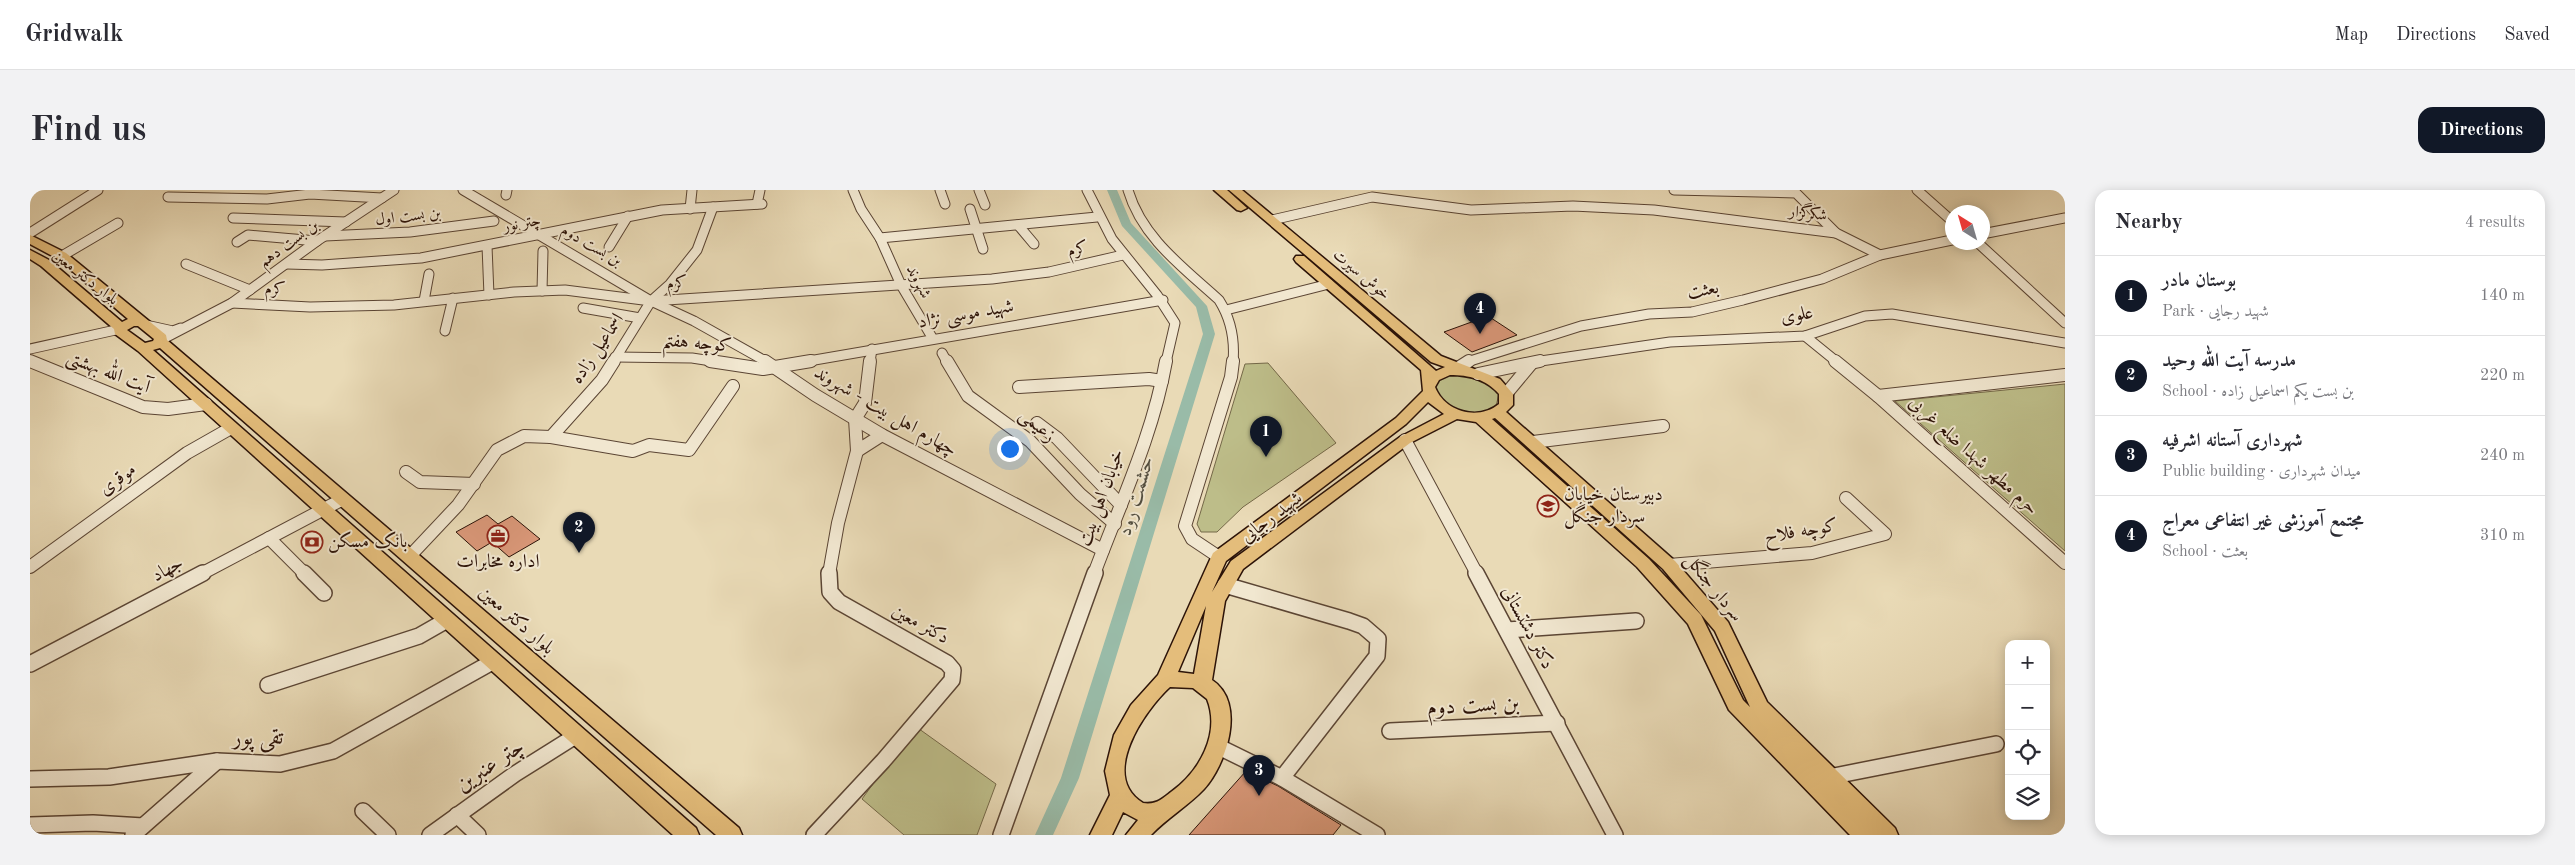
<!DOCTYPE html>
<meta charset="utf-8">
<style>
:root{--surface:#fff;--page:#f2f2f3;--text:#2b2b33;--muted:#7c7c81;--line:#e1e1e2;--accent:#111827}
body{margin:0;font-family:"Old Standard TT",Amiri,serif;background:var(--page);color:var(--text)}
.controls{position:absolute;right:15px;bottom:15px;display:grid;overflow:hidden;border-radius:10px;box-shadow:0 2px 12px #0003}
.controls button{width:45px;height:45px;display:grid;place-items:center;padding:0;border:0;border-bottom:1px solid var(--line);background:var(--surface);color:var(--text);font:25px sans-serif}
.compass{position:absolute;left:1915px;top:15px;width:45px;height:45px;border-radius:50%;background:var(--surface);box-shadow:0 2px 12px #0003;rotate:323deg}
.you{position:absolute;left:979px;top:258px;width:18px;height:18px;margin:-12px;border:4px solid #fff;border-radius:50%;background:#1a73e8;box-shadow:0 0 0 8px #1a73e833}
.badge{display:grid;place-items:center;width:32px;height:32px;border-radius:50%;background:var(--accent);color:#fff;font-size:16px;font-weight:700}
.pin{position:absolute;translate:-50% -41px;filter:drop-shadow(0 1px 2px #0008)}
.pin::after{content:'';position:absolute;top:26px;width:18px;height:15px;background:inherit;clip-path:polygon(0 0,100% 0,50% 100%)}
.list{margin:0;padding:0;list-style:none}
h2{display:flex;justify-content:space-between;align-items:center;height:65px;margin:0;padding:0 20px;font-size:21px}
h2 small{font-size:16px;font-weight:400;color:var(--muted)}
.list li{display:grid;grid-template-columns:32px 1fr auto;gap:15px;align-items:center;box-sizing:border-box;height:80px;padding:0 20px;border-top:1px solid var(--line)}
.list b{display:block;font-size:19px;white-space:nowrap}
.list p{margin:0;font-size:16px;white-space:nowrap;color:var(--muted)}
.list em{font-size:16px;font-style:normal;color:var(--muted)}
.icon{flex:none;width:28px;height:28px;fill:none;stroke:currentColor;stroke-width:2;stroke-linecap:round;stroke-linejoin:round}
.map{position:relative;flex:none;width:2035px;height:645px;overflow:hidden;border-radius:15px}
header{display:flex;align-items:center;gap:30px;box-sizing:border-box;height:70px;padding:0 25px;background:var(--surface);border-bottom:1px solid var(--line)}
header strong{font-size:24px}
nav{display:flex;gap:28px;margin-inline-start:auto;font-size:18px}
.intro{display:flex;align-items:center;justify-content:space-between;box-sizing:border-box;height:120px;padding:0 30px}
h1{margin:0;font-size:35px}
.button{padding:12px 22px;border-radius:15px;background:var(--accent);color:#fff;font-size:18px;font-weight:700}
main{display:flex;gap:30px;padding:0 30px}
aside{flex:1;background:var(--surface);border-radius:15px;box-shadow:0 2px 12px #0003}
.map>svg:first-child{display:block}
.green{fill:#bdbd89;stroke:#746848}
.lines{fill:none;stroke-linecap:round;stroke-linejoin:round}
.canal{fill:#99bba8;fill-rule:evenodd}
.building{fill:#d99778;stroke:#2c1308}
.minor-far2-casing{stroke:#5b4534;stroke-width:11}
.minor-far1-casing{stroke:#5b4534;stroke-width:14}
.minor-casing{stroke:#5b4534;stroke-width:18}
.major-casing{stroke:#2c1308;stroke-width:3}
.minor-far2{stroke:#f1e7d0;stroke-width:9}
.minor-far1{stroke:#f1e7d0;stroke-width:12}
.minor{stroke:#f1e7d0;stroke-width:15}
.major{fill:#e4bd7b;fill-rule:evenodd}
.labels{text-anchor:middle;dominant-baseline:central;stroke-width:4;stroke-linejoin:round;paint-order:stroke}
.far-street-label{font-size:16px;fill:#2c1308;stroke:#f1e7d0}
.street-label{font-size:19px;fill:#2c1308;stroke:#f1e7d0}
.poi-label{font-size:19px;fill:#2c1308;stroke:#f1e7d0;text-anchor:start}
.water-label{font-size:20px;font-style:italic;fill:#524e40;stroke:#f1e7d0}
.near-street-label{font-size:22px;fill:#2c1308;stroke:#f1e7d0}
</style>
<header>
<strong>Gridwalk</strong>
<nav><a>Map</a><a>Directions</a><a>Saved</a></nav>
</header>
<div class="intro"><h1>Find us</h1><a class="button">Directions</a></div>
<main>
<div class="map">
<svg width="2035" height="645" viewBox="0 0 2035 645">
<rect width="100%" height="100%" fill="#e9dab6"/>
<filter id="stains"><feTurbulence type="fractalNoise" baseFrequency=".004" numOctaves="4"/><feColorMatrix values="0 0 0 0 .2 0 0 0 0 .09 0 0 0 0 .02 0 0 0 .5 -.17"/></filter>
<radialGradient id="worn" r=".72"><stop offset=".6" stop-color="#630" stop-opacity="0"/><stop offset="1" stop-color="#630" stop-opacity=".3"/></radialGradient>
<g class="green">
<polygon points="1238,173 1306,253 1213,317 1187,342 1171,342 1167,334 1215,174"/>
<path d="M 1420,185 C 1441,185 1455,188 1469,204 L 1466,216 C 1444,230 1414,221 1404,196 L 1412,187 Z"/>
<polygon points="2035,194 2035,361 1865,211"/>
<polygon points="885,536 966,594 947,645 874,645 832,609"/>
</g>
<g class="lines">
<polygon class="canal" points="1077,0 1087,0 1101,33 1177,116 1185,144 1049,588 1023,645 1005,645 1031,588 1173,144 1166,117 1092,36"/>
</g>
<g class="building">
<polygon points="1458,126 1487,145 1442,162 1414,142"/>
<polygon points="457,325 468,334 482,326 510,349 479,367 462,352 447,361 426,342"/>
<polygon points="1216,581 1248,596 1311,635 1303,645 1159,645"/>
</g>
<g class="lines">
<g class="minor-far2-casing">
<g id="minor-far2">
<polyline points="433,0 621,111 664,131 737,172"/>
<polyline points="823,0 831,19 850,48 871,95 903,149"/>
<polyline points="910,0 915,14"/>
<polyline points="949,0 955,15"/>
<polyline points="1057,0 1082,49 1127,105 1145,133 1136,172"/>
<path d="M 1098,0 C 1112,48 1154,78 1189,110 C 1201,129 1205,149 1203,172"/>
<polyline points="1644,0 1766,3 1806,43 1850,65"/>
<polyline points="1887,0 1922,31"/>
<polyline points="476,5 477,0"/>
<polyline points="138,7 237,9 280,4 352,8"/>
<polyline points="727,14 730,0"/>
<polyline points="660,19 662,0"/>
<polyline points="940,19 953,59"/>
<polyline points="203,28 316,32"/>
<polyline points="1242,30 1342,7 1441,20 1543,16 1624,20 1806,43"/>
<polyline points="988,35 1004,54"/>
<polyline points="0,43 68,0"/>
<polyline points="1952,44 2035,28"/>
<polyline points="295,46 380,42 464,31"/>
<polyline points="850,48 1067,27"/>
<polyline points="207,52 218,45 287,51"/>
<polyline points="1947,52 2035,133"/>
<polyline points="457,56 459,105"/>
<polyline points="579,57 598,26"/>
<polyline points="32,66 88,33"/>
<polyline points="156,74 220,100"/>
<polyline points="257,74 292,75 391,68 632,20 732,14"/>
<polyline points="512,101 513,61"/>
<polyline points="394,111 399,84"/>
<polyline points="202,113 280,117 364,115 484,102 535,100 621,111 962,89 1019,82 1093,65"/>
<polyline points="553,118 610,128"/>
<polyline points="1196,120 1299,94"/>
<polyline points="116,135 143,141 151,138"/>
<polyline points="415,141 423,108"/>
<polyline points="1775,146 1807,172"/>
<polyline points="131,150 202,113 287,51 364,0"/>
<polyline points="0,159 90,139"/>
<polyline points="912,163 917,172"/>
<polyline points="585,167 662,168 688,172"/>
<polyline points="0,171 3,172"/>
<polyline points="583,172 621,111 640,94 667,60 683,17"/>
<polyline points="773,172 1133,110"/>
<polyline points="840,172 842,159"/>
<polyline points="1437,172 1551,136 1619,124 1662,122 1713,110 1792,89 1850,65 1922,50"/>
<polyline points="1504,172 1640,152 1775,146 1835,126 1862,124 2035,153"/>
</g>
</g>
<g class="minor-far1-casing">
<g id="minor-far1">
<polyline points="0,171 113,217 138,219 176,214"/>
<polyline points="680,171 733,179 781,171"/>
<polyline points="735,171 785,205 852,245 1073,360"/>
<polyline points="840,171 835,213 825,229 827,261 852,245"/>
<polyline points="917,171 938,206 1000,251 1050,304 1085,334"/>
<polyline points="1805,171 1848,206 2035,373"/>
<polyline points="1428,178 1439,171"/>
<polyline points="1448,184 1510,171"/>
<polyline points="989,197 1119,189 1132,191"/>
<polyline points="1476,204 1501,174"/>
<polyline points="1848,206 2035,185"/>
<polyline points="1007,233 1027,248 1091,315"/>
<polyline points="521,247 572,190 584,171"/>
<polyline points="1375,250 1447,384"/>
<polyline points="1503,252 1633,236"/>
<polyline points="376,282 390,292 444,294"/>
<polyline points="239,348 275,384"/>
<polyline points="379,367 428,315 467,260 494,246 521,247 603,261 619,255 659,260 703,196"/>
<polyline points="1189,367 1162,349 1155,336 1201,187 1203,171"/>
<polyline points="1639,375 1782,363 1855,344 1816,308"/>
<polyline points="0,377 157,263 201,238"/>
<polyline points="171,384 313,309"/>
<polyline points="799,384 808,333 827,261"/>
<path d="M 1064,384 C 1090,314 1123,245 1136,171"/>
</g>
</g>
<g class="minor-casing">
<g id="minor">
<polyline points="274,383 294,403"/>
<polyline points="1446,383 1585,645"/>
<polyline points="1195,395 1319,431 1333,436 1348,449 1347,466 1252,588"/>
<polyline points="1477,440 1606,431"/>
<polyline points="0,474 173,383"/>
<polyline points="238,495 389,446 417,430"/>
<polyline points="1360,541 1527,533"/>
<polyline points="1187,556 1252,588 1347,645"/>
<polyline points="1799,587 1966,554"/>
<polyline points="0,589 79,587 187,571 250,574 303,561 464,471"/>
<polyline points="333,621 358,645"/>
<polyline points="427,625 448,645"/>
<polyline points="0,635 63,633 113,636"/>
<polyline points="103,645 187,571"/>
<polyline points="400,645 485,584 547,545"/>
<polyline points="784,645 853,571 922,490 923,480 917,473 809,412 800,402 799,383"/>
<polyline points="971,645 1065,383"/>
</g>
</g>
<g class="major-casing">
<g id="major">
<polygon points="1184,0 1197,0 1217,18 1211,21 1207,20"/>
<path d="M 1199,0 L 1212,0 L 1411,166 L 1470,189 L 1483,204 L 1483,215 L 1476,222 L 1645,371 L 1698,432 L 1737,512 L 1865,638 L 1868,645 L 1820,645 L 1699,520 L 1658,434 L 1607,377 L 1446,232 L 1427,229 L 1380,253 L 1213,379 L 1195,411 L 1182,490 C 1217,513 1196,575 1174,599 C 1158,616 1137,628 1121,645 L 1096,645 L 1108,630 L 1093,622 L 1082,645 L 1060,645 L 1080,605 L 1075,581 L 1084,545 L 1101,515 L 1128,485 L 1183,363 L 1366,228 L 1393,201 L 1391,180 L 1266,72 L 1264,69 L 1266,66 L 1274,66 L 1406,181 L 1415,177 L 1401,172 ZM 1420,185 C 1439,185 1456,189 1469,204 L 1469,214 C 1448,231 1415,222 1405,197 L 1409,190 ZM 1398,212 L 1414,224 L 1370,247 L 1201,371 L 1182,402 L 1196,371 L 1376,234 ZM 1465,228 L 1633,379 L 1685,441 L 1720,517 L 1713,510 L 1671,425 L 1619,369 L 1462,229 ZM 1176,416 L 1164,484 L 1148,482 ZM 1140,497 L 1163,498 L 1177,509 C 1191,544 1169,582 1141,602 C 1132,609 1126,615 1113,613 C 1069,586 1114,521 1140,497 Z"/>
<path d="M 0,45 L 36,63 L 136,145 L 137,150 L 709,638 L 712,645 L 686,645 L 130,158 L 123,160 L 666,638 L 669,645 L 643,645 L 108,161 L 85,144 L 84,139 L 11,76 L 0,69 L 0,60 L 19,70 L 92,132 L 98,129 L 28,69 L 0,54 ZM 104,136 L 108,136 L 124,149 L 123,151 L 115,153 L 97,140 Z"/>
</g>
</g>
<use href="#minor-far2" class="minor-far2"/>
<use href="#minor-far1" class="minor-far1"/>
<use href="#minor" class="minor"/>
<use href="#major" class="major"/>
</g>
<defs>
<g id="school-ring" transform="scale(1.125)"><circle r="9.5" fill="#f1e7d0" stroke="#8f2418" stroke-width="1.5"/><path d="M0-5L7-2L0 1L-7-2ZM-4 1L0 2.5L4 1V4Q0 6-4 4Z" fill="#8f2418"/></g>
<g id="office-ring" transform="scale(1.125)"><circle r="9.5" fill="#f1e7d0" stroke="#8f2418" stroke-width="1.5"/><path d="M-6-3h4V-5.5h4V-3h4V5H-6ZM-1-4.5V-3h2v-1.5ZM-6 0V1H6V0Z" fill="#8f2418"/></g>
<g id="bank-ring" transform="scale(1.125)"><circle r="9.5" fill="#f1e7d0" stroke="#8f2418" stroke-width="1.5"/><path d="M-6-4H6V4H-6ZM0-2.3a2.3 2.3 0 1 0 0 4.6a2.3 2.3 0 1 0 0-4.6Z" fill="#8f2418"/></g>
</defs>
<g fill-rule="evenodd">
<use href="#school-ring" x="1518" y="316"/>
<use href="#office-ring" x="468" y="346"/>
<use href="#bank-ring" x="282" y="352"/>
</g>
<g class="labels">
<g class="far-street-label">
<text transform="translate(1778 24) rotate(7)">شکرگزار</text>
<text transform="translate(378 27) rotate(-6)">بن بست اول</text>
<text transform="translate(492 34) rotate(-10)">چتر نور</text>
<text transform="translate(259 54) rotate(-36)">بن بست دهم</text>
<text transform="translate(561 56) rotate(30)">بن بست دوم</text>
<text transform="translate(1048 60) rotate(-13)">کرم</text>
<text transform="translate(1331 85) rotate(40)">خوش سیرت</text>
<text transform="translate(55 88) rotate(38)">بلوار دکتر معین</text>
<text transform="translate(888 92) rotate(62)">شهروند</text>
<text transform="translate(647 94) rotate(-4)">کرم</text>
<text transform="translate(245 100) rotate(3)">کرم</text>
</g>
<g class="street-label">
<text transform="translate(1673 101) rotate(-11)">بعثت</text>
<text transform="translate(936 125) rotate(-10)">شهید موسی نژاد</text>
<text transform="translate(1767 126) rotate(-9)">علوی</text>
<text transform="translate(667 154) rotate(5)">کوچه هفتم</text>
<text transform="translate(568 159) rotate(-56)">اسماعیل زاده</text>
<text transform="translate(78 183) rotate(21)">آیت الله بهشتی</text>
<text transform="translate(855 222) rotate(30)">چهارم اهل بیت - شهروند</text>
<text transform="translate(1007 236) rotate(41)">زعیمی</text>
<text transform="translate(1943 266) rotate(42)">حرم مطهر شهدا ضلع غربی</text>
<text transform="translate(88 290) rotate(-36)">موقری</text>
<text transform="translate(1072 308) rotate(-70)">خیابان اهل بیت</text>
<text transform="translate(1242 328) rotate(-37)">شهید رجایی</text>
<text transform="translate(1771 342) rotate(-9)">کوچه فلاح</text>
<text transform="translate(138 380) rotate(-28)">جهاد</text>
<text transform="translate(1683 398) rotate(51)">سردار جنگل</text>
<text transform="translate(486 431) rotate(41)">بلوار دکتر معین</text>
<text transform="translate(890 435) rotate(29)">دکتر معین</text>
<text transform="translate(1497 438) rotate(62)">دکتر دشتستانی</text>
</g>
<g class="poi-label">
<text x="1534" y="305">دبیرستان خیابان<tspan x="1534" dy="22">سردار جنگل</tspan></text>
<text x="298" y="352">بانک مسکن</text>
<text x="468" y="372" text-anchor="middle">اداره مخابرات</text>
</g>
<g class="water-label">
<text transform="translate(1107 306) rotate(-73)">حشمت رود</text>
</g>
<g class="near-street-label">
<text transform="translate(1443 516) rotate(-3)">بن بست دوم</text>
<text transform="translate(228 548) rotate(-1)">تقی پور</text>
<text transform="translate(460 576) rotate(-34)">چتر عنبرین</text>
</g>
</g>
<rect width="100%" height="100%" filter="url(#stains)"/>
<rect width="100%" height="100%" fill="url(#worn)"/>
</svg>
<div class="controls">
<button>+</button>
<button>−</button>
<button><svg class="icon" aria-label="locate" viewBox="0 0 24 24"><circle cx="12" cy="12" r="6"/><path d="M12 2v4M12 18v4M2 12h4M18 12h4"/></svg></button>
<button><svg class="icon" aria-label="layers" viewBox="0 0 24 24"><path d="M12 4l9 5-9 5-9-5zM3 14l9 5 9-5"/></svg></button>
</div>
<svg class="compass" viewBox="-18 -18 36 36"><path d="M0-13l5 13h-10z" fill="#e53935"/><path d="M0 13l5-13h-10z" fill="#7c7c81"/></svg>
<div class="you"></div>
<div class="pin badge" style="left:1236px;top:267px">1</div>
<div class="pin badge" style="left:549px;top:363px">2</div>
<div class="pin badge" style="left:1229px;top:606px">3</div>
<div class="pin badge" style="left:1450px;top:144px">4</div>
</div>
<aside>
<h2>Nearby<small>4 results</small></h2>
<ul class="list">
<li><span class="badge">1</span><div><b>بوستان مادر</b><p>Park · شهید رجایی</p></div><em>140 m</em></li>
<li><span class="badge">2</span><div><b>مدرسه آیت الله وحید</b><p>School · بن بست یکم اسماعیل زاده</p></div><em>220 m</em></li>
<li><span class="badge">3</span><div><b>شهرداری آستانه اشرفیه</b><p>Public building · میدان شهرداری</p></div><em>240 m</em></li>
<li><span class="badge">4</span><div><b>مجتمع آموزشی غیر انتفاعی معراج</b><p>School · بعثت</p></div><em>310 m</em></li>
</ul>
</aside>
</main>
